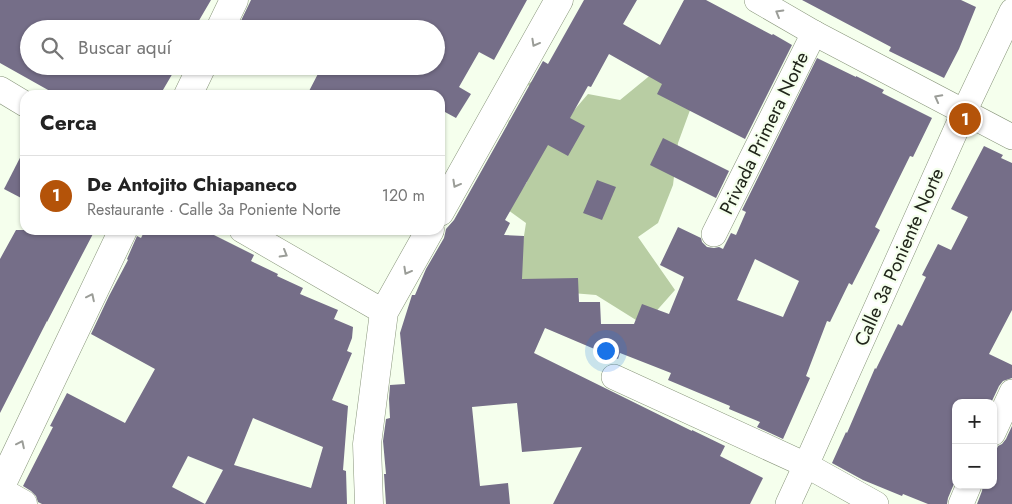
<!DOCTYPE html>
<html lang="es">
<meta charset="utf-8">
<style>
:root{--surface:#fff;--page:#f6f6f6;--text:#222;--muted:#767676;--line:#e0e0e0;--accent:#b45309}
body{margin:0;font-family:Jost,sans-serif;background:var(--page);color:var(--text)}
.controls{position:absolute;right:15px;bottom:15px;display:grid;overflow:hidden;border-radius:10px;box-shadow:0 1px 4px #0004}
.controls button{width:45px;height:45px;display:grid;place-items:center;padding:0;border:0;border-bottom:1px solid var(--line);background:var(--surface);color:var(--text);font:25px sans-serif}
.you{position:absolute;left:605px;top:350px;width:18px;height:18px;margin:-12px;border:4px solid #fff;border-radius:50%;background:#1a73e8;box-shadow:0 0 0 8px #1a73e833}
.badge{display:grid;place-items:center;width:32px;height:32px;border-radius:50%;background:var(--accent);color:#fff;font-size:16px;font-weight:700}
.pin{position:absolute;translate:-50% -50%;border:2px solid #fff;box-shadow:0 1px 5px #0006}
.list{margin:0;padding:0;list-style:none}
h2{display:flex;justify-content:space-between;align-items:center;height:65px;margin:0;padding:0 20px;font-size:21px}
h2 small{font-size:16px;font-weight:400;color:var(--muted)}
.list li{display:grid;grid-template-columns:32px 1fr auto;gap:15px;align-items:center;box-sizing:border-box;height:80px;padding:0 20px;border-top:1px solid var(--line)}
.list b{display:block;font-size:19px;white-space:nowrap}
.list p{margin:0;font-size:16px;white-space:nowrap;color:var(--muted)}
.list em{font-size:16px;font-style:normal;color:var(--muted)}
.icon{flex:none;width:28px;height:28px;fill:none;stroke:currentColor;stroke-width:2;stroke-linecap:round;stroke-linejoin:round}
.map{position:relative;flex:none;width:1012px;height:504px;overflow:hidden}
.search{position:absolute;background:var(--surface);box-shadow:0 1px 4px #0004;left:20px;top:20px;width:425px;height:55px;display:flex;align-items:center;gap:12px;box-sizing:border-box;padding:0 18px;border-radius:28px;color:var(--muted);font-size:19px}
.panel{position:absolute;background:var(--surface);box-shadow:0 1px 4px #0004;left:20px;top:90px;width:425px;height:145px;border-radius:15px}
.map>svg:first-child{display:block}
.forest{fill:#b8cda3}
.building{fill:#756e88;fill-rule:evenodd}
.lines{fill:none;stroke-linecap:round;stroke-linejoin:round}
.street-casing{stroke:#88957b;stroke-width:26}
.secondary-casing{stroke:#88957b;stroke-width:29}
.street{stroke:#fff;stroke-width:25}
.secondary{stroke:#fff;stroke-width:28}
.oneway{stroke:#9b9d98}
.labels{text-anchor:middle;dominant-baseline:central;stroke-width:4.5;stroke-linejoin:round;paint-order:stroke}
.street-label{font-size:19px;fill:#21261b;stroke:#f5ffed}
</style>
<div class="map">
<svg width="1012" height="504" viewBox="0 0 1012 504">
<rect width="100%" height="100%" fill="#f5ffed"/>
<polygon class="forest" points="552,68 570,115 588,94 620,100 653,73 693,102 678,143 673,185 658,223 638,237 675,290 644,325 596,295 511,288 521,255 526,223 508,210 527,182 502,143 509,120 553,139 528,84"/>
<g class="building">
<polygon points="0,0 211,0 194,29 29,29 29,66 177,66 160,95 57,95 0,63"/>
<polygon points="251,0 527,0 494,60 479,52 459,87 471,94 456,118 445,112 440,120 440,95 307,95 322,66 436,66 436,29 237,29"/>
<path d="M 584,0 L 637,0 L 623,24 L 660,45 L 684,0 L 706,0 L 772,35 L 773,34 L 792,45 L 745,139 L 657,94 L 662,84 L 609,54 L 591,87 L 588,86 L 570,118 L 585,126 L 568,156 L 548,145 L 505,220 L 510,223 L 504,235 L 524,236 L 522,279 L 578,278 L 579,302 L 600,302 L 601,324 L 634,324 L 642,304 L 669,314 L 684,277 L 660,265 L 678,227 L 701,238 L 702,242 L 707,247 L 714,248 L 719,247 L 723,249 L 731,233 L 736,235 L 746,212 L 742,210 L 817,58 L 856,77 L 856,76 L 884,90 L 882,93 L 932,118 L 913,157 L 910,156 L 875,227 L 880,230 L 852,285 L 849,283 L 830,322 L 827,321 L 806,376 L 810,378 L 783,439 L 757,427 L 760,422 L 729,409 L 730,406 L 668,380 L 671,373 L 620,353 L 618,359 L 545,328 L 534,353 L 692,431 L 692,430 L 725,446 L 720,456 L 763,478 L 750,504 L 553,504 L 582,447 L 522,452 L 517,403 L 472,407 L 480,486 L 508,483 L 510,504 L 386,504 L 384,474 L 386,474 L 383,441 L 386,419 L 390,418 L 389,399 L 390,385 L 405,384 L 400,333 L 412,295 L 415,295 L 426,269 L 444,238 L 446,229 L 454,220 L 543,61 L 548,64 ZM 755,259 L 799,281 L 783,317 L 737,300 Z"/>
<polygon points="802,0 961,0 976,7 959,49 944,78 889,51 891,47"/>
<polygon points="663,138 729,171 716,198 650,165"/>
<polygon points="984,146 1003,155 1001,158 1012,163 1012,310 989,354 1012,365 1012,378 1003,381 999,386 991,403 956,403 956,479 948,498 947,504 928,504 903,494 902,496 863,480 832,463 846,432 847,433 875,368 876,369 898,324 902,326 926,277 922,275 938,244 951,250 968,217 951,209"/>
<polygon points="25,148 25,200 4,189"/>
<polygon points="597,180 616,187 602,220 583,213"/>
<polygon points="16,230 95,230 47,322 47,321 0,413 0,259"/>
<path d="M 145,230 L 204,230 L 254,255 L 251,261 L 278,274 L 277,276 L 303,288 L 300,294 L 338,310 L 334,319 L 353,327 L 352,338 L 347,351 L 352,353 L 332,400 L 348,406 L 343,470 L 346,471 L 347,504 L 205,504 L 223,470 L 188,456 L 172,487 L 205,504 L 42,504 L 38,502 L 36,496 L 31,491 L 23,486 L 53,427 L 50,426 L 67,393 L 125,423 L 155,369 L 91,334 L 109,296 L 128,260 L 127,259 L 137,236 L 141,238 ZM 253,418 L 323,447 L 311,488 L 234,465 Z"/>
<polygon points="1012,426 1012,504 977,504 982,491 983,485 993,485 993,457 998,446 1002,444 1006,439"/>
</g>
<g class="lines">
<g class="street-casing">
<g id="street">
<polyline points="757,0 814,33 1012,137"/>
<polyline points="0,89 25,104"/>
<polyline points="242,230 384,312"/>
<polyline points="714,234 814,33"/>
<polyline points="614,377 806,465 876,504"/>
<polyline points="993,433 1012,392"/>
<polyline points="788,504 806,465 964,112 1012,11"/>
<polyline points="961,504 969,485"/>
</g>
</g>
<g class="secondary-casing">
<g id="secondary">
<polyline points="220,29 234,0"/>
<polyline points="188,95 202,66"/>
<polyline points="440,212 559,0"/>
<polyline points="0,488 123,230"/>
<polyline points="0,491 23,504"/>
<polyline points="369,504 367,444 384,312 430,230"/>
</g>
</g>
<use href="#street" class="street"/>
<use href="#secondary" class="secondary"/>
</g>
<defs><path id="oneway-chevron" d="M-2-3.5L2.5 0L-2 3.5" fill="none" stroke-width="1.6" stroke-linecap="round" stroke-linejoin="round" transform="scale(1.25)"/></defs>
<g class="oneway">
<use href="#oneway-chevron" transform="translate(779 13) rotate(-150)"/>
<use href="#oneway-chevron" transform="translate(535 43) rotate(119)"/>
<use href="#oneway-chevron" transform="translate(938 98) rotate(-152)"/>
<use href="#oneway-chevron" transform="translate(456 184) rotate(119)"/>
<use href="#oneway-chevron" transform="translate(284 254) rotate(30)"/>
<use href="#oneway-chevron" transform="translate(407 271) rotate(119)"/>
<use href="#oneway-chevron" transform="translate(91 297) rotate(-64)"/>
<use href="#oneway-chevron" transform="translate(21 444) rotate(-64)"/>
</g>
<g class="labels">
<g class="street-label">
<text transform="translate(764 133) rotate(-64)">Privada Primera Norte</text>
<text transform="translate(899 257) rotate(-66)">Calle 3a Poniente Norte</text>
</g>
</g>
</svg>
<div class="controls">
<button>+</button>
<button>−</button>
</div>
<div class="you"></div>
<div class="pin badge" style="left:965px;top:119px">1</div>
<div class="search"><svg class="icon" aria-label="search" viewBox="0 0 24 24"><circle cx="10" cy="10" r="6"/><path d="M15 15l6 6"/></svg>Buscar aquí</div>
<section class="panel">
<h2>Cerca<small></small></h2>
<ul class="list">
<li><span class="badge">1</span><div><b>De Antojito Chiapaneco</b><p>Restaurante · Calle 3a Poniente Norte</p></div><em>120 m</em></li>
</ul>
</section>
</div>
